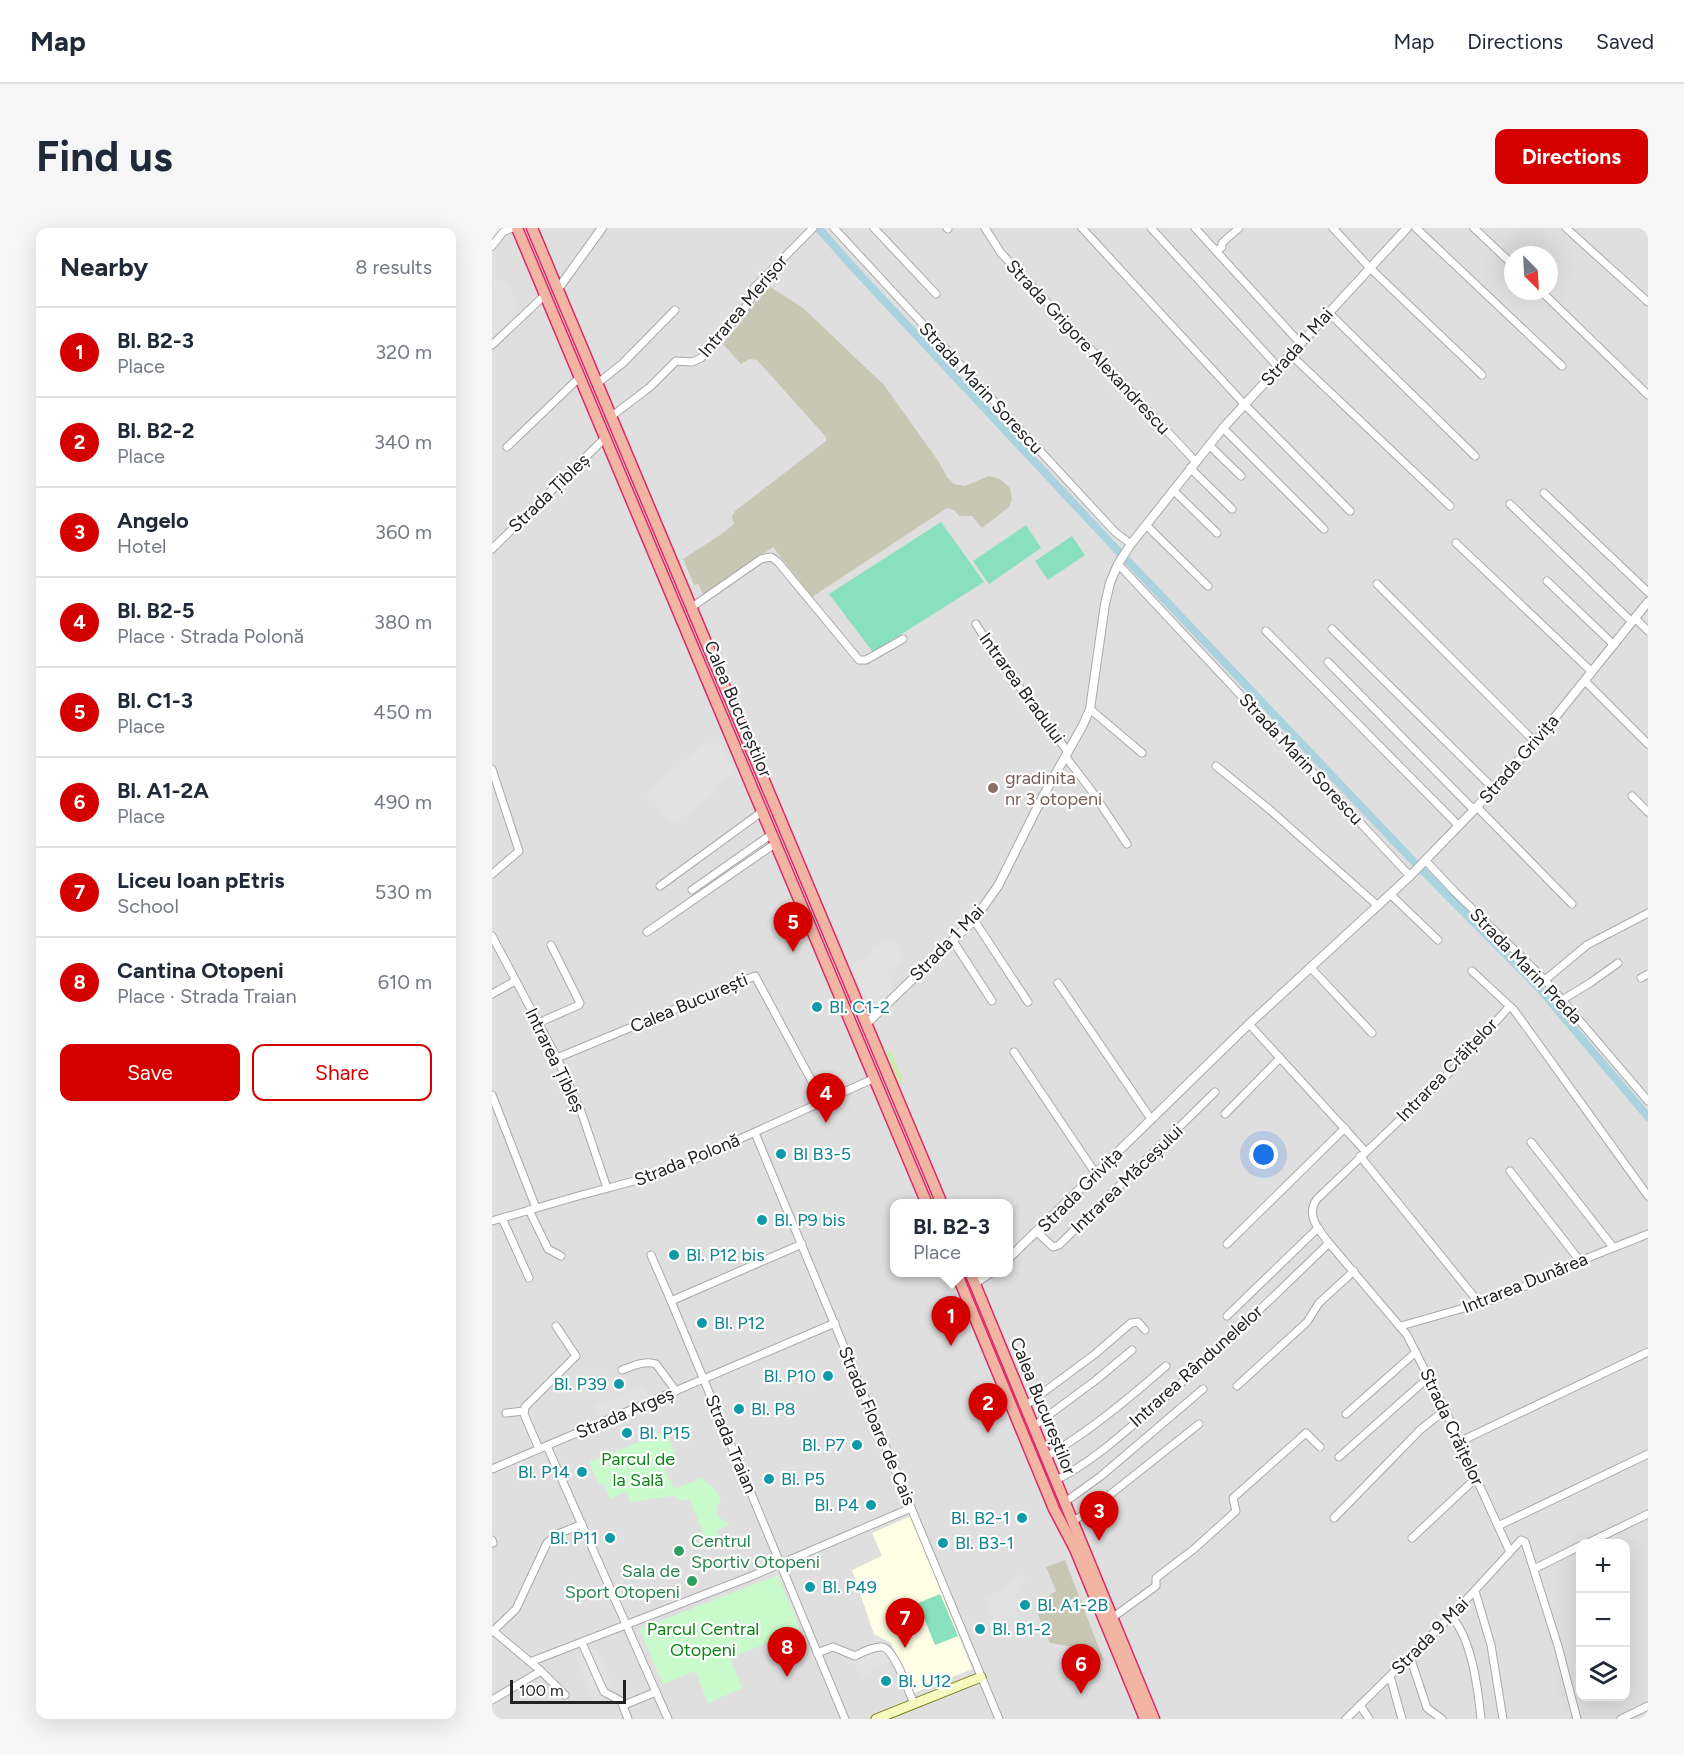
<!DOCTYPE html>
<meta charset="utf-8">
<style>
:root{--surface:#fff;--page:#f6f6f7;--text:#1f2937;--muted:#747a83;--line:#e0e1e3;--accent:#d40000}
body{margin:0;font-family:Figtree,sans-serif;background:var(--page);color:var(--text)}
.controls{position:absolute;right:18px;bottom:18px;display:grid;overflow:hidden;border-radius:12px;box-shadow:0 6px 24px #0002}
.controls button{width:54px;height:54px;display:grid;place-items:center;padding:0;border:0;border-bottom:2px solid var(--line);background:var(--surface);color:var(--text);font:30px sans-serif}
.compass{position:absolute;left:1012px;top:18px;width:54px;height:54px;border-radius:50%;background:var(--surface);box-shadow:0 6px 24px #0002;rotate:156deg}
.scale{position:absolute;left:18px;bottom:15px;width:116px;box-sizing:border-box;padding-left:6px;border:3px solid #222;border-top:0;font-size:16px;line-height:21px;white-space:nowrap;color:#222;-webkit-text-stroke:4px #fff;paint-order:stroke}
.you{position:absolute;left:772px;top:927px;width:21px;height:21px;margin:-15px;border:4px solid #fff;border-radius:50%;background:#1a73e8;box-shadow:0 0 0 9px #1a73e833}
.badge{display:grid;place-items:center;width:39px;height:39px;border-radius:50%;background:var(--accent);color:#fff;font-size:20px;font-weight:700}
.pin{position:absolute;translate:-50% -50px;filter:drop-shadow(0 2px 3px #0008)}
.pin::after{content:'';position:absolute;top:32px;width:21px;height:18px;background:inherit;clip-path:polygon(0 0,100% 0,50% 100%)}
.popup{position:absolute;left:398px;top:971px;width:123px;height:78px;box-sizing:border-box;display:grid;place-content:center;border-radius:12px;background:var(--surface);filter:drop-shadow(0 2px 4px #0005);font-size:20px;white-space:nowrap;color:var(--muted)}
.popup b{font-size:22px;color:var(--text)}
.popup::after{content:'';position:absolute;left:50%;top:100%;margin-left:-12px;border:12px solid transparent;border-top-color:var(--surface)}
.list{margin:0;padding:0;list-style:none}
h2{display:flex;justify-content:space-between;align-items:center;height:78px;margin:0;padding:0 24px;font-size:26px}
h2 small{font-size:20px;font-weight:400;color:var(--muted)}
.list li{display:grid;grid-template-columns:39px 1fr auto;gap:18px;align-items:center;box-sizing:border-box;height:90px;padding:0 24px;border-top:2px solid var(--line)}
.list b{display:block;font-size:22px;white-space:nowrap}
.list p{margin:0;font-size:20px;white-space:nowrap;color:var(--muted)}
.list em{font-size:20px;font-style:normal;color:var(--muted)}
.actions{display:flex;gap:12px;padding:18px 24px}
.actions a{flex:1;padding:14px 0;border:2px solid var(--accent);border-radius:12px;text-align:center;font-size:21px;color:var(--accent)}
.actions .main{background:var(--accent);color:#fff}
.icon{flex:none;width:33px;height:33px;fill:none;stroke:currentColor;stroke-width:2;stroke-linecap:round;stroke-linejoin:round}
.map{position:relative;flex:none;width:1156px;height:1491px;overflow:hidden;border-radius:12px}
header{display:flex;align-items:center;gap:36px;box-sizing:border-box;height:84px;padding:0 30px;background:var(--surface);border-bottom:2px solid var(--line)}
header strong{font-size:28px}
nav{display:flex;gap:33px;margin-inline-start:auto;font-size:21px}
.intro{display:flex;align-items:center;justify-content:space-between;box-sizing:border-box;height:144px;padding:0 36px}
h1{margin:0;font-size:42px}
.button{padding:15px 27px;border-radius:12px;background:var(--accent);color:#fff;font-size:21px;font-weight:700}
main{display:flex;gap:36px;padding:0 36px}
aside{flex:1;background:var(--surface);border-radius:12px;box-shadow:0 6px 24px #0002}
.map>svg:first-child{display:block}
.residential{fill:#e0dfdf;fill-rule:evenodd}
.education{fill:#ffffe5}
.construction{fill:#c7c7b4}
.grass{fill:#cdebb0}
.park{fill:#c8facc}
.pitch{fill:#88e0be}
.parking{fill:#e2e2e2}
.lines{fill:none;stroke-linecap:round;stroke-linejoin:round}
.canal{stroke:#aad3df;stroke-width:8}
.minor-casing{stroke:#a9a9a9;stroke-width:9}
.tertiary-casing{stroke:#a9a9a9;stroke-width:10}
.secondary-casing{stroke:#707d05;stroke-width:11}
.trunk-casing{stroke:#dc2a67;stroke-width:13}
.minor{stroke:#fff;stroke-width:7}
.tertiary{stroke:#fff;stroke-width:8}
.secondary{stroke:#f7fabf;stroke-width:9}
.trunk{stroke:#f2b4a3;stroke-width:10}
.education-dot{fill:#8d6e63;stroke:#fff;stroke-width:2}
.culture-dot{fill:#0f9aa8;stroke:#fff;stroke-width:2}
.leisure-dot{fill:#2e9e5b;stroke:#fff;stroke-width:2}
.labels{text-anchor:middle;dominant-baseline:central;stroke-width:4.5;stroke-linejoin:round;paint-order:stroke}
.street-label{font-size:18px;fill:#222;stroke:#fff}
.education-label{font-size:18px;fill:#785e54;stroke:#fff;text-anchor:start}
.culture-label{font-size:18px;fill:#0d838f;stroke:#fff;text-anchor:start}
.park-label{font-size:18px;fill:#0c8416;stroke:#fff}
.leisure-label{font-size:18px;fill:#27864d;stroke:#fff;text-anchor:start}
</style>
<header>
<strong>Map</strong>
<nav><a>Map</a><a>Directions</a><a>Saved</a></nav>
</header>
<div class="intro"><h1>Find us</h1><a class="button">Directions</a></div>
<main>
<aside>
<h2>Nearby<small>8 results</small></h2>
<ul class="list">
<li><span class="badge">1</span><div><b>Bl. B2-3</b><p>Place</p></div><em>320 m</em></li>
<li><span class="badge">2</span><div><b>Bl. B2-2</b><p>Place</p></div><em>340 m</em></li>
<li><span class="badge">3</span><div><b>Angelo</b><p>Hotel</p></div><em>360 m</em></li>
<li><span class="badge">4</span><div><b>Bl. B2-5</b><p>Place · Strada Polonă</p></div><em>380 m</em></li>
<li><span class="badge">5</span><div><b>Bl. C1-3</b><p>Place</p></div><em>450 m</em></li>
<li><span class="badge">6</span><div><b>Bl. A1-2A</b><p>Place</p></div><em>490 m</em></li>
<li><span class="badge">7</span><div><b>Liceu Ioan pEtris</b><p>School</p></div><em>530 m</em></li>
<li><span class="badge">8</span><div><b>Cantina Otopeni</b><p>Place · Strada Traian</p></div><em>610 m</em></li>
</ul>
<div class="actions"><a class="main">Save</a><a>Share</a></div>
</aside>
<div class="map">
<svg width="1156" height="1491" viewBox="0 0 1156 1491">
<rect width="100%" height="100%" fill="#f2efe9"/>
<path class="residential" d="M 20,0 L 1156,0 L 1156,1491 L 0,1491 L 0,18 ZM 1021,27 L 1057,27 L 1057,63 L 1021,63 ZM 402,976 L 516,976 L 516,1044 L 402,1044 ZM 1088,1316 L 1134,1316 L 1134,1468 L 1088,1468 Z"/>
<polygon class="education" points="419,1288 480,1441 422,1465 399,1415 382,1406 360,1342 390,1328 380,1305"/>
<g class="construction">
<polygon points="277,58 311,80 392,157 447,234 455,249 462,256 473,258 497,248 508,251 518,260 520,271 517,279 490,300 480,288 467,288 462,282 455,280 320,369 281,319 212,367 206,356 202,357 191,331 228,307 242,296 240,289 243,283 334,213 334,209 265,132 257,131 249,136 232,117 232,114 246,98 273,61"/>
<polygon points="573,1332 612,1433 587,1420 558,1415 544,1382 545,1377 549,1373 564,1363 554,1339"/>
</g>
<polygon class="grass" points="392,821 400,825 411,850 408,859"/>
<g class="park">
<polygon points="174,1203 186,1234 172,1240 182,1261 210,1250 223,1261 229,1273 224,1280 227,1289 238,1297 225,1302 228,1310 215,1315 198,1272 187,1272 181,1268 138,1274 134,1264 118,1271 113,1259 106,1254 97,1234"/>
<polygon points="286,1347 308,1402 238,1430 250,1460 216,1475 203,1443 171,1456 147,1401"/>
</g>
<g class="pitch">
<polygon points="449,294 492,354 381,424 337,366"/>
<polygon points="534,297 549,320 497,356 481,333"/>
<polygon points="580,308 593,327 556,352 543,333"/>
<polygon points="448,1366 466,1408 443,1417 426,1375"/>
</g>
<g class="parking">
<polygon points="3,52 16,55 24,76 18,96 0,113 0,61"/>
<polygon points="214,514 216,517 221,514 229,516 235,532 240,536 243,544 224,558 225,563 181,597 154,565"/>
<polygon points="401,710 411,733 394,744 402,761 379,784 359,737 375,730 374,728 381,725 379,721"/>
<polygon points="152,1158 157,1170 146,1175 151,1187 122,1199 117,1187 109,1191 103,1178"/>
<polygon points="531,1345 534,1353 528,1359 524,1370 523,1387 503,1395 493,1370 509,1363"/>
<polygon points="389,1418 403,1432 379,1441 380,1447 370,1451 363,1436 357,1434 352,1423 363,1428"/>
<polygon points="104,1419 119,1455 116,1457 121,1468 103,1475 83,1427"/>
</g>
<g class="lines">
<g class="canal">
<polyline points="328,2 369,48 627,324"/>
<polyline points="636,333 922,634"/>
<polyline points="931,643 1047,760 1156,889"/>
</g>
<g class="minor-casing">
<g id="minor">
<polyline points="342,0 623,304 639,316"/>
<polyline points="382,0 444,66"/>
<polyline points="455,0 456,1"/>
<polyline points="493,0 509,25 703,233"/>
<polyline points="590,0 753,177 858,283"/>
<polyline points="659,0 786,139"/>
<polyline points="703,0 808,115"/>
<polyline points="841,0 878,40 990,147"/>
<polyline points="924,0 1070,138"/>
<polyline points="982,0 1021,37"/>
<polyline points="1074,0 1156,74"/>
<polyline points="0,18 11,4 20,0"/>
<polyline points="724,23 730,19 730,15 747,0"/>
<polyline points="1049,63 1156,167"/>
<polyline points="837,85 983,228"/>
<polyline points="0,117 53,67"/>
<polyline points="798,126 958,278"/>
<polyline points="106,155 131,135 183,82"/>
<polyline points="120,188 158,159 184,133 200,134 209,130 253,80 258,72 262,60 321,0"/>
<polyline points="731,200 832,301"/>
<polyline points="717,217 749,248"/>
<polyline points="15,219 88,149"/>
<polyline points="698,240 740,281"/>
<polyline points="681,262 725,305"/>
<polyline points="1052,265 1156,364"/>
<polyline points="1018,276 1140,394"/>
<polyline points="654,297 716,358"/>
<polyline points="964,315 1100,444"/>
<polyline points="0,321 114,209"/>
<polyline points="626,336 918,648"/>
<polyline points="1055,353 1122,417"/>
<polyline points="885,356 1043,514"/>
<polyline points="200,379 269,331 279,329 286,334 367,432 374,432 411,411"/>
<polyline points="1143,390 1156,403"/>
<polyline points="484,396 504,428 576,524"/>
<polyline points="840,401 1002,561"/>
<polyline points="774,403 967,598"/>
<polyline points="836,434 982,582"/>
<polyline points="1093,453 1156,516"/>
<polyline points="598,481 650,525"/>
<polyline points="573,528 599,562 635,616"/>
<polyline points="724,538 777,581 886,678"/>
<polyline points="0,541 27,623 0,646"/>
<polyline points="1140,568 1156,584"/>
<polyline points="985,579 1080,676"/>
<polyline points="933,632 963,664 1053,752 1156,873"/>
<polyline points="168,658 271,583"/>
<polyline points="200,662 280,606"/>
<polyline points="898,666 946,712"/>
<polyline points="482,692 536,774"/>
<polyline points="155,704 284,615"/>
<polyline points="0,708 65,830 90,886 115,960"/>
<polyline points="461,713 500,773"/>
<polyline points="818,739 880,805"/>
<polyline points="980,743 1022,782 1156,968"/>
<polyline points="1149,750 1156,746"/>
<polyline points="1053,752 1095,717 1156,685"/>
<polyline points="566,755 659,891"/>
<polyline points="0,766 23,753"/>
<polyline points="1070,772 1098,755 1126,735"/>
<path d="M 1017,779 L 962,840 L 825,971 C 813,987 827,1002 837,1015 L 915,1107 L 953,1182 L 1017,1322"/>
<polyline points="46,795 87,777 88,775 59,717"/>
<polyline points="757,796 873,923"/>
<polyline points="522,824 604,946"/>
<polyline points="65,830 263,748 331,874"/>
<polyline points="0,867 44,980"/>
<polyline points="733,886 788,830"/>
<polyline points="263,905 507,1491"/>
<polyline points="1039,914 1121,1019"/>
<polyline points="868,928 988,1076"/>
<polyline points="1018,943 1088,1033"/>
<polyline points="37,982 56,1021 69,1028"/>
<polyline points="10,990 37,1050"/>
<polyline points="0,993 86,968 172,945 383,850"/>
<polyline points="545,1004 561,1019 567,1017 723,864"/>
<polyline points="310,1016 179,1073 353,1491"/>
<polyline points="735,1016 853,900"/>
<polyline points="159,1027 179,1073"/>
<polyline points="735,1088 826,1000"/>
<polyline points="909,1098 1007,1070 1088,1033 1156,1006"/>
<path d="M 130,1142 C 141,1138 153,1132 164,1136 L 184,1163"/>
<polyline points="745,1158 815,1094 827,1075 862,1043"/>
<polyline points="533,1178 603,1126 639,1095 646,1094 653,1102"/>
<polyline points="14,1185 32,1183"/>
<polyline points="854,1186 924,1124"/>
<polyline points="542,1198 604,1152 640,1122"/>
<polyline points="967,1214 1156,1124"/>
<polyline points="55,1218 176,1491"/>
<polyline points="47,1221 32,1186 33,1179 84,1128 64,1098"/>
<path d="M 554,1229 C 598,1203 636,1171 674,1138"/>
<polyline points="847,1229 937,1149"/>
<polyline points="0,1241 343,1095"/>
<path d="M 564,1252 C 601,1234 632,1204 663,1178 C 723,1126 780,1070 837,1015"/>
<polyline points="573,1274 609,1248 711,1161"/>
<polyline points="842,1290 928,1202 953,1182"/>
<polyline points="581,1293 596,1284 707,1196"/>
<polyline points="1006,1298 1156,1226"/>
<polyline points="920,1310 984,1250"/>
<polyline points="0,1312 1,1315"/>
<polyline points="1094,1316 1156,1286"/>
<polyline points="1042,1341 1088,1318"/>
<polyline points="983,1363 999,1417 1011,1491"/>
<path d="M 959,1388 C 980,1411 986,1461 989,1491"/>
<polyline points="620,1390 664,1358 664,1350 702,1321 744,1283 741,1270 814,1205 828,1219"/>
<polyline points="0,1402 49,1443 73,1467"/>
<polyline points="0,1404 24,1381 55,1315 64,1307 90,1296"/>
<polyline points="90,1415 112,1464 129,1473 136,1491"/>
<path d="M 325,1425 L 341,1419 L 363,1428 C 371,1424 382,1418 390,1419 C 402,1420 417,1464 422,1476"/>
<polyline points="918,1429 935,1480 950,1491"/>
<polyline points="38,1434 260,1348 419,1280"/>
<polyline points="898,1448 910,1491"/>
<polyline points="0,1472 49,1443"/>
<polyline points="132,1477 164,1464"/>
<polyline points="868,1477 877,1491"/>
<polyline points="854,1491 963,1384 1029,1312 1033,1314 1066,1418 1085,1491"/>
<polyline points="1129,1491 1156,1478"/>
</g>
</g>
<g class="tertiary-casing">
<g id="tertiary">
<polyline points="66,61 110,0"/>
<polyline points="374,796 482,692 506,658 550,570 591,497 598,481 613,376 618,355 626,336 639,316 731,200 915,0"/>
<polyline points="516,1031 757,796 918,648 982,582 1043,514 1156,374"/>
<polyline points="483,1055 500,1044"/>
</g>
</g>
<g class="secondary-casing">
<polyline id="secondary" points="384,1491 489,1449"/>
</g>
<g class="trunk-casing">
<g id="trunk">
<polyline points="25,0 435,976"/>
<polyline points="40,0 450,976"/>
<polyline points="464,1044 562,1281 583,1321 653,1491"/>
<polyline points="478,1044 662,1491"/>
</g>
</g>
<use href="#minor" class="minor"/>
<use href="#tertiary" class="tertiary"/>
<use href="#secondary" class="secondary"/>
<use href="#trunk" class="trunk"/>
</g>
<circle class="education-dot" cx="501" cy="560" r="6"/>
<g class="culture-dot">
<circle cx="325" cy="779" r="6"/>
<circle cx="289" cy="926" r="6"/>
<circle cx="270" cy="992" r="6"/>
<circle cx="182" cy="1027" r="6"/>
<circle cx="210" cy="1095" r="6"/>
<circle cx="336" cy="1148" r="6"/>
<circle cx="127" cy="1156" r="6"/>
<circle cx="247" cy="1181" r="6"/>
<circle cx="135" cy="1205" r="6"/>
<circle cx="365" cy="1217" r="6"/>
<circle cx="90" cy="1244" r="6"/>
<circle cx="277" cy="1251" r="6"/>
<circle cx="379" cy="1277" r="6"/>
<circle cx="530" cy="1290" r="6"/>
<circle cx="118" cy="1310" r="6"/>
<circle cx="451" cy="1315" r="6"/>
<circle cx="318" cy="1359" r="6"/>
<circle cx="533" cy="1377" r="6"/>
<circle cx="488" cy="1401" r="6"/>
<circle cx="394" cy="1453" r="6"/>
</g>
<g class="leisure-dot">
<circle cx="187" cy="1323" r="6"/>
<circle cx="200" cy="1353" r="6"/>
</g>
<g class="labels">
<g class="street-label">
<text transform="translate(251 78) rotate(-50)">Intrarea Merișor</text>
<text transform="translate(596 119) rotate(47)">Strada Grigore Alexandrescu</text>
<text transform="translate(805 119) rotate(-48)">Strada 1 Mai</text>
<text transform="translate(489 160) rotate(47)">Strada Marin Sorescu</text>
<text transform="translate(57 265) rotate(-44)">Strada Țibleș</text>
<text transform="translate(530 460) rotate(54)">Intrarea Bradului</text>
<text transform="translate(246 481) rotate(67)">Calea Bucureștilor</text>
<text transform="translate(809 531) rotate(47)">Strada Marin Sorescu</text>
<text transform="translate(1027 531) rotate(-49)">Strada Grivița</text>
<text transform="translate(455 715) rotate(-46)">Strada 1 Mai</text>
<text transform="translate(1034 738) rotate(46)">Strada Marin Preda</text>
<text transform="translate(197 775) rotate(-23)">Calea București</text>
<text transform="translate(63 832) rotate(64)">Intrarea Țibleș</text>
<text transform="translate(955 842) rotate(-46)">Intrarea Crăițelor</text>
<text transform="translate(195 932) rotate(-22)">Strada Polonă</text>
<text transform="translate(635 951) rotate(-44)">Intrarea Măceșului</text>
<text transform="translate(588 962) rotate(-45)">Strada Grivița</text>
<text transform="translate(1033 1055) rotate(-22)">Intrarea Dunărea</text>
<text transform="translate(704 1138) rotate(-42)">Intrarea Rândunelelor</text>
<text transform="translate(551 1178) rotate(68)">Calea Bucureștilor</text>
<text transform="translate(133 1185) rotate(-23)">Strada Argeș</text>
<text transform="translate(385 1198) rotate(67)">Strada Floare de Cais</text>
<text transform="translate(960 1199) rotate(65)">Strada Crăițelor</text>
<text transform="translate(239 1216) rotate(67)">Strada Traian</text>
<text transform="translate(938 1408) rotate(-45)">Strada 9 Mai</text>
</g>
<g class="education-label">
<text x="513" y="550">gradinita<tspan x="513" dy="21">nr 3 otopeni</tspan></text>
</g>
<g class="culture-label">
<text x="337" y="779">Bl. C1-2</text>
<text x="301" y="926">Bl B3-5</text>
<text x="282" y="992">Bl. P9 bis</text>
<text x="194" y="1027">Bl. P12 bis</text>
<text x="222" y="1095">Bl. P12</text>
<text x="324" y="1148" text-anchor="end">Bl. P10</text>
<text x="115" y="1156" text-anchor="end">Bl. P39</text>
<text x="259" y="1181">Bl. P8</text>
<text x="147" y="1205">Bl. P15</text>
<text x="353" y="1217" text-anchor="end">Bl. P7</text>
<text x="78" y="1244" text-anchor="end">Bl. P14</text>
<text x="289" y="1251">Bl. P5</text>
<text x="367" y="1277" text-anchor="end">Bl. P4</text>
<text x="518" y="1290" text-anchor="end">Bl. B2-1</text>
<text x="106" y="1310" text-anchor="end">Bl. P11</text>
<text x="463" y="1315">Bl. B3-1</text>
<text x="330" y="1359">Bl. P49</text>
<text x="545" y="1377">Bl. A1-2B</text>
<text x="500" y="1401">Bl. B1-2</text>
<text x="406" y="1453">Bl. U12</text>
</g>
<g class="park-label">
<text x="146" y="1231">Parcul de<tspan x="146" dy="21">la Sală</tspan></text>
<text x="211" y="1401">Parcul Central<tspan x="211" dy="21">Otopeni</tspan></text>
</g>
<g class="leisure-label">
<text x="199" y="1313">Centrul<tspan x="199" dy="21">Sportiv Otopeni</tspan></text>
<text x="188" y="1343" text-anchor="end">Sala de<tspan x="188" dy="21">Sport Otopeni</tspan></text>
</g>
</g>
</svg>
<div class="controls">
<button>+</button>
<button>−</button>
<button><svg class="icon" aria-label="layers" viewBox="0 0 24 24"><path d="M12 4l9 5-9 5-9-5zM3 14l9 5 9-5"/></svg></button>
</div>
<svg class="compass" viewBox="-18 -18 36 36"><path d="M0-13l5 13h-10z" fill="#e53935"/><path d="M0 13l5-13h-10z" fill="#747a83"/></svg>
<div class="scale">100 m</div>
<div class="you"></div>
<div class="pin badge" style="left:459px;top:1118px">1</div>
<div class="popup"><b>Bl. B2-3</b>Place</div>
<div class="pin badge" style="left:496px;top:1205px">2</div>
<div class="pin badge" style="left:607px;top:1313px">3</div>
<div class="pin badge" style="left:334px;top:895px">4</div>
<div class="pin badge" style="left:301px;top:724px">5</div>
<div class="pin badge" style="left:589px;top:1466px">6</div>
<div class="pin badge" style="left:413px;top:1420px">7</div>
<div class="pin badge" style="left:295px;top:1449px">8</div>
</div>
</main>
